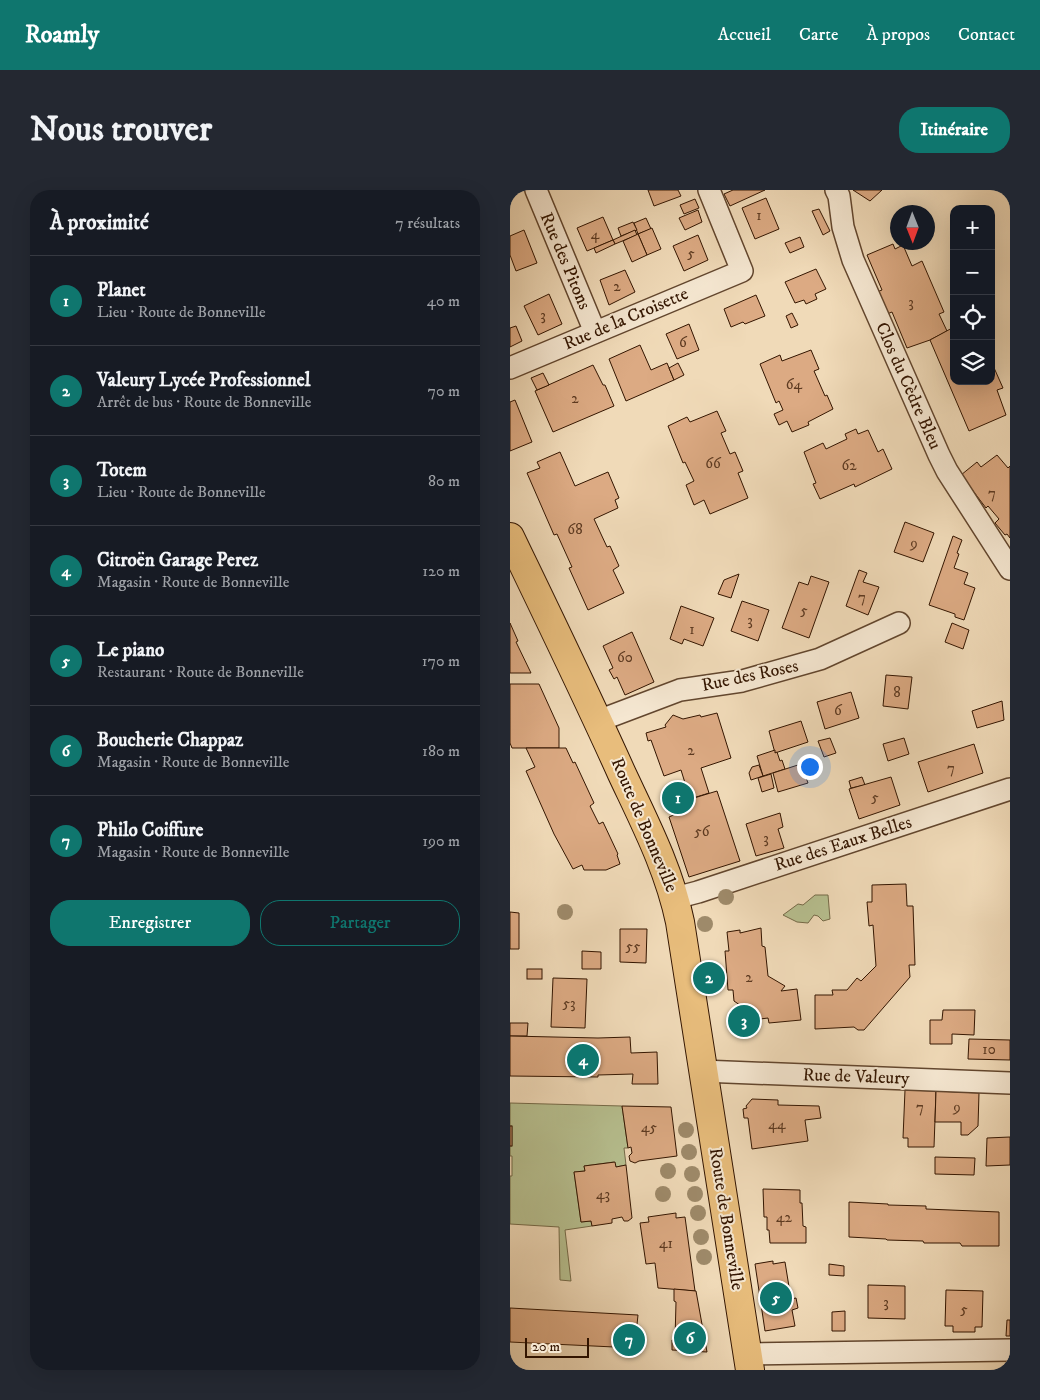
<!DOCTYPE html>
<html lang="fr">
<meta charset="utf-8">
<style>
:root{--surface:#171b24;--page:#242831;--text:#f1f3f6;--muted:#9ea1a6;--line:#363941;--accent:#0f766e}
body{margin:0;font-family:"IM FELL DW Pica",serif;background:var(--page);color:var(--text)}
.controls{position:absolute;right:15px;top:15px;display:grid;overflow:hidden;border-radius:10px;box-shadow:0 5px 20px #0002}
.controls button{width:45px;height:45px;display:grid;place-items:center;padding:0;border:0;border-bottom:1px solid var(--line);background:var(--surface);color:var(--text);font:25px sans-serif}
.compass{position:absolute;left:380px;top:15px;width:45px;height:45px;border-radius:50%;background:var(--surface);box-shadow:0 5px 20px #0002;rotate:179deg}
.scale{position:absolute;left:15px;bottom:12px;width:64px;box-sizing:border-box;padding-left:5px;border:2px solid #331500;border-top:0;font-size:14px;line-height:18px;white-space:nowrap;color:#331500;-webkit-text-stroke:4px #f5e7d1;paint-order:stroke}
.you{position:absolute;left:299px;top:576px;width:18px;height:18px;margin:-12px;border:4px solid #fff;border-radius:50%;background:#1a73e8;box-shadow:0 0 0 8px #1a73e833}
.badge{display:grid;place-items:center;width:32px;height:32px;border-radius:50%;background:var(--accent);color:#fff;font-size:16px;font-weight:700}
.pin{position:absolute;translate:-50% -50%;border:2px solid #fff;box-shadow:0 1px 5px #0006}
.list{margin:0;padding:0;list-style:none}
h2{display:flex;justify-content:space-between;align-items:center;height:65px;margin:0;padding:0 20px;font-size:21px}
h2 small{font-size:16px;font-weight:400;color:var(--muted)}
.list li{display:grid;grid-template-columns:32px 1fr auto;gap:15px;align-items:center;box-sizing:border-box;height:90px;padding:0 20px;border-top:1px solid var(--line)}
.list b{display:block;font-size:19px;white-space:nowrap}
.list p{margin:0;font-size:16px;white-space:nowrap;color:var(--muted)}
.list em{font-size:16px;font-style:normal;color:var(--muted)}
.actions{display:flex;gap:10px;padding:15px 20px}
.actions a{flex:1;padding:11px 0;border:1px solid var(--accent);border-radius:20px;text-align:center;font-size:18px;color:var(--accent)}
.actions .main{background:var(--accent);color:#fff}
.icon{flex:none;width:28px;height:28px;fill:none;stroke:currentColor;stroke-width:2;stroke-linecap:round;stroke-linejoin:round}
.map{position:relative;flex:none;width:500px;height:1180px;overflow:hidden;border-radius:20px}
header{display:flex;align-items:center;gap:30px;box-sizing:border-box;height:70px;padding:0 25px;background:var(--accent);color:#fff}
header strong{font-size:24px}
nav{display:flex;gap:28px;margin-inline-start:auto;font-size:18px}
.intro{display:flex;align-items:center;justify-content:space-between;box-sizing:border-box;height:120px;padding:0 30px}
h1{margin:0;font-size:35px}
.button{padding:12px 22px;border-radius:20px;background:var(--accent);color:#fff;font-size:18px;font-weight:700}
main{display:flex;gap:30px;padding:0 30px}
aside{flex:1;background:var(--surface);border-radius:20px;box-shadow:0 5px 20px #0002}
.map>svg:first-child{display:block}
.green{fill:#b7c090;stroke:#756a48}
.building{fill:#dcaa83;stroke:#331500}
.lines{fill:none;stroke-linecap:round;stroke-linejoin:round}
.minor-casing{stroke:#62462e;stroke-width:24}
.major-casing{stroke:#331500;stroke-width:30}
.minor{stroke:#f5e7d1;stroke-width:21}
.major{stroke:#e8bd7c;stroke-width:28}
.tree{fill:#9e8a6a}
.labels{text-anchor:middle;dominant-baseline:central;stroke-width:4;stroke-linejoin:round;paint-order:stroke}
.number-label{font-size:15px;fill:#5d3a21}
.street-label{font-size:18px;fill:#331500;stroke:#f5e7d1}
</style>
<header>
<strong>Roamly</strong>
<nav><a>Accueil</a><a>Carte</a><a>À propos</a><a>Contact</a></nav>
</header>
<div class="intro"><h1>Nous trouver</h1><a class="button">Itinéraire</a></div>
<main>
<aside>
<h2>À proximité<small>7 résultats</small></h2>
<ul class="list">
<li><span class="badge">1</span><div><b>Planet</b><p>Lieu · Route de Bonneville</p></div><em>40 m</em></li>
<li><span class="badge">2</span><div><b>Valeury Lycée Professionnel</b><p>Arrêt de bus · Route de Bonneville</p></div><em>70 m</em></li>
<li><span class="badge">3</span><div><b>Totem</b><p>Lieu · Route de Bonneville</p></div><em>80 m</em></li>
<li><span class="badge">4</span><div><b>Citroën Garage Perez</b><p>Magasin · Route de Bonneville</p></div><em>120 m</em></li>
<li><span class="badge">5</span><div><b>Le piano</b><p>Restaurant · Route de Bonneville</p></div><em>170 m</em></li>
<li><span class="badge">6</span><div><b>Boucherie Chappaz</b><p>Magasin · Route de Bonneville</p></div><em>180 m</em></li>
<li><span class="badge">7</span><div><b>Philo Coiffure</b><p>Magasin · Route de Bonneville</p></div><em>190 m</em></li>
</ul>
<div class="actions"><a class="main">Enregistrer</a><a>Partager</a></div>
</aside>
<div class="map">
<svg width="500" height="1180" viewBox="0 0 500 1180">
<rect width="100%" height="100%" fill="#f0dab8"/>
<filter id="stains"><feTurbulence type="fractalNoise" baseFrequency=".004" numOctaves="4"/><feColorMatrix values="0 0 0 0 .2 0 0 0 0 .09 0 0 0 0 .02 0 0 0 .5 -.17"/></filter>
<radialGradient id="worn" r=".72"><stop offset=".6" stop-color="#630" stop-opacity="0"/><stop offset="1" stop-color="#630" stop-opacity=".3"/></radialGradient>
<g class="green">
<polygon points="305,705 318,705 320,729 313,731 308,726 304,725 298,733 287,732 273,725 288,714 293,715"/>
<polygon points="0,913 112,916 118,958 114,958 116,975 106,977 104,972 74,976 75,981 64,982 71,1032 81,1031 82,1036 55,1040 61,1091 50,1090 49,1037 0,1034 0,986 2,986 2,966 0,966 0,956 2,956 2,936 0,936"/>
</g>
<g class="building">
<polygon points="138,0 168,0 171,6 144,16"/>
<polygon points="223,0 255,0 220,16 214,4"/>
<polygon points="343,0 372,0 360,11"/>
<polygon points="256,8 269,39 245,49 232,18"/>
<polygon points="185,9 189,18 174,24 170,15"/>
<polygon points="309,19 320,41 313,45 302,21"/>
<polygon points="188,20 192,32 175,40 169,28"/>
<polygon points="93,27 103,50 77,61 67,38"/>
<polygon points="136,28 141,39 128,44 124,33"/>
<polygon points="123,32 127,40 111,46 108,38"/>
<polygon points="142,38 151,59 137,65 128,44"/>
<polygon points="14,40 27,73 6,81 0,65 0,46"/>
<polygon points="125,40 127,45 105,54 103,50"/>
<polygon points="128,44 137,65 122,72 113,51"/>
<polygon points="188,45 198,70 174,81 163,56"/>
<polygon points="290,47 294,57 280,63 275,53"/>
<polygon points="103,50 105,54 86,63 84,58"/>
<polygon points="383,54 385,59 393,55 402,76 412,71 434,122 429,124 437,141 420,150 397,158 382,122 377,124 367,102 372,100 357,65"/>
<polygon points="306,79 316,99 305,104 307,109 296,114 294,110 285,113 275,92"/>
<polygon points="115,80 125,102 99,115 90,90"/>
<polygon points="39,104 52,134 28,145 14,116"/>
<polygon points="246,105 255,126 235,134 233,132 221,137 214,119"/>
<polygon points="282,123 288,135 281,138 276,126"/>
<polygon points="179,134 189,160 167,169 156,144"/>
<polygon points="6,136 12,151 0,157 0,138"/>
<polygon points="444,137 444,191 481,191 481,171 493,198 487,200 496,225 459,241 420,150"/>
<polygon points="130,155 141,180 157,173 164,190 116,211 99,169"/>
<polygon points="301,160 309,179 304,181 315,206 317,205 323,219 298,232 299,235 282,242 277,231 269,235 264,224 273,220 269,211 266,213 250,174 270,165 272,171"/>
<polygon points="168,173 174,185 164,190 159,178"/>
<polygon points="83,175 93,195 95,195 104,216 43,242 25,201"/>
<polygon points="33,183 39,195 27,200 21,188"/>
<polygon points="5,210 22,252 0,261 0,212"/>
<polygon points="207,221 216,241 211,243 220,264 225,262 233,281 228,283 238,308 200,324 194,310 184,315 176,295 184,291 175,272 173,273 158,236 177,227 180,232"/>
<polygon points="346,239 348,244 358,240 368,262 373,259 382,279 345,297 344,294 310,309 303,294 306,293 294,262 313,253 316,259 337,249 335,244"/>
<polygon points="50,262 65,296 98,282 109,308 105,310 108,318 84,329 97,357 100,356 109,376 103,380 114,403 78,420 59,378 62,377 47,344 44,345 17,283 30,278 27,272"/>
<polygon points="487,265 498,278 500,276 500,348 497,344 495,345 485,333 489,329 478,316 476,318 451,285 467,272 471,277"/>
<polygon points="395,332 424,343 413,372 384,362"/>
<polygon points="443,346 452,350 447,363 449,364 444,378 458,383 454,394 465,398 454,430 445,427 445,424 419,415"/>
<polygon points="349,380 357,383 353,392 369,397 358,425 336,416"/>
<polygon points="229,384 221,408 208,404 214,390"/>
<polygon points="301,386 319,392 299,448 272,438 289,392 298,395"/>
<polygon points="232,411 259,420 248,451 221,441"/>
<polygon points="171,416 204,428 193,456 174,449 172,454 160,449"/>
<polygon points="0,433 8,451 6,452 21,483 0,483"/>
<polygon points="442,433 459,440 453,459 435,452"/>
<polygon points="122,442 144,492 115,505 107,487 104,489 99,480 103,478 93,456"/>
<polygon points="376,485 402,487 398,519 373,516"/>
<polygon points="0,494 29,494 49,538 49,558 2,558 0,553"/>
<polygon points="341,502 349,528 315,539 307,512"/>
<polygon points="492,511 494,530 467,538 462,521"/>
<polygon points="207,523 221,568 191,578 199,603 180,609 171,580 154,586 141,550 138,551 136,543 156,537 155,535 163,525 173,529 190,525 191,527"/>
<polygon points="291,531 298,552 265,563 259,541"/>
<polygon points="320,548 326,563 314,567 308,551"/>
<polygon points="394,548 399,564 378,571 373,554"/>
<polygon points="464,554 473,583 418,602 408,572"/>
<polygon points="16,558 56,558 63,573 65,572 84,613 80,616 89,634 93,632 108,664 107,665 110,674 96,680 74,680 72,675 63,679 44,644 16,581 25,577"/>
<polygon points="265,560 265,563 267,562 270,571 272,570 275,579 253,586 247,566"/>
<polygon points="291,574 298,593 268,602 263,583"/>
<polygon points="249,575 253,586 241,590 239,583 242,577"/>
<polygon points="261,584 264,598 252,602 248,588"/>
<polygon points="352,587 355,595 341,598 339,591"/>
<polygon points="381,587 390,615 349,629 339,599"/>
<polygon points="175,598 179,609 161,615 157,605"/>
<polygon points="207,601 230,671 179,687 159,627 166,624 161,615"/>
<polygon points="270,623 273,637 268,639 274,658 246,666 236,634"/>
<polygon points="396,694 397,716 403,716 405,775 399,775 400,787 354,840 348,840 344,837 305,839 305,805 323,805 322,800 337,800 347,788 351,791 366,776 363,735 359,736 357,712 362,712 362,695"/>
<polygon points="0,722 9,723 9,759 0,759"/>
<polygon points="251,738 252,756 255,757 258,786 275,796 271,801 287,799 291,830 259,833 258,828 250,829 224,811 223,800 218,800 215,761 219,761 217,742 230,740 230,743"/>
<polygon points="110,739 137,739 136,773 110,772"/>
<polygon points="72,761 91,762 91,779 72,779"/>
<rect x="17" y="779" width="15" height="10"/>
<polygon points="43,788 77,789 75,838 41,837"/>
<polygon points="433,820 465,820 464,845 442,844 442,854 420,854 420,830 432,830"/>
<polygon points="0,833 18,833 17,846 0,846"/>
<polygon points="0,846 88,848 120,847 121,863 147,862 148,894 122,894 123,884 88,885 88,887 0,886"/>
<polygon points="459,849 500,850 500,870 458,869"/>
<polygon points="395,900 426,901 424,957 398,957 398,948 393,948"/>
<polygon points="426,901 469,903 468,936 458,945 451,945 451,932 425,932"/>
<polygon points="242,909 268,910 268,915 309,916 311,928 295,930 298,951 242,959 238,928 234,928 233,919 237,918 236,916"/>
<polygon points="112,916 161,917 167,966 129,971 125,973 120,971 119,966 122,963 121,957 118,958"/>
<rect x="0" y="936" width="2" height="20"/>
<polygon points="500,947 500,975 476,976 477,948"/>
<polygon points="425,967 465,968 464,985 425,984"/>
<polygon points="105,972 106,977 116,975 122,1028 118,1031 114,1031 112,1027 102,1029 102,1033 82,1036 81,1031 71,1032 64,982 75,981 74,976"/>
<polygon points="253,999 290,1000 290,1013 292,1013 293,1036 296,1037 296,1053 260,1053 259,1040 257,1040 257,1027 254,1027"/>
<polygon points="339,1012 378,1014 378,1015 416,1016 416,1019 489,1022 489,1056 452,1056 450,1053 414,1053 413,1051 377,1050 376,1049 339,1047"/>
<polygon points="166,1023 166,1028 175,1027 185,1101 148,1098 145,1073 136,1074 130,1033 139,1032 138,1027"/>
<polygon points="263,1071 263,1074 275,1072 281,1109 286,1108 288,1118 282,1120 285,1136 255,1141 245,1074"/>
<polygon points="319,1074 334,1076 334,1086 319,1085"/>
<polygon points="358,1095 395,1096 395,1129 358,1128"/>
<polygon points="164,1099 186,1101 197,1162 162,1160 162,1150 165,1150 166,1112 164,1111"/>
<polygon points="436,1100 473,1101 472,1137 465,1137 465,1142 443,1142 443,1136 435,1136"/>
<polygon points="0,1118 128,1125 126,1144 129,1144 129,1151 126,1151 125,1158 0,1152"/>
<polygon points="335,1121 335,1141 322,1141 322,1122"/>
<polygon points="497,1130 500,1130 500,1146 496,1146"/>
</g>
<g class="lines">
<g class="minor-casing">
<g id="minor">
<polyline points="26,0 85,142"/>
<polyline points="326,0 329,6 333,37 343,70 429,265 437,281 500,379"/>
<polyline points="0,178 232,81 199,0"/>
<polyline points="88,531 170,500 232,491 310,469 389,433"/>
<polyline points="165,708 188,702 500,599"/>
<polyline points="192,881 500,893"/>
<polyline points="237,1164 500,1160"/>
</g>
</g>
<g class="major-casing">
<path id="major" d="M 0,347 C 38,426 76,504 112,584 C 135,633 159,679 170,732 L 240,1180"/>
</g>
<use href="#minor" class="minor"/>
<use href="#major" class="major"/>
</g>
<g class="tree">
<circle cx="216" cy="707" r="8"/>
<circle cx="55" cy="722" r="8"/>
<circle cx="195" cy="734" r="8"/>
<circle cx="176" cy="940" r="8"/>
<circle cx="179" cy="962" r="8"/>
<circle cx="158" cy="981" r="8"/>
<circle cx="182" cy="984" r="8"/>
<circle cx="153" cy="1004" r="8"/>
<circle cx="185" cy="1004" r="8"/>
<circle cx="188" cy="1023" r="8"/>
<circle cx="191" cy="1047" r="8"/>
<circle cx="194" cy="1067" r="8"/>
</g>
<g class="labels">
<g class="number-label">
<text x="249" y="25">1</text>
<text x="85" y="44">4</text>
<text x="181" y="63">5</text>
<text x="107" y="96">2</text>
<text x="401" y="112">3</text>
<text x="33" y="125">3</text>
<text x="173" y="152">6</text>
<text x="284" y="194">64</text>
<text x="65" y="208">2</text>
<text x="203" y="273">66</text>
<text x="339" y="275">62</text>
<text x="482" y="303">7</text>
<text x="65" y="339">68</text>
<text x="404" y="353">9</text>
<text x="352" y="407">7</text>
<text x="294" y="420">5</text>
<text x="240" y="430">3</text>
<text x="182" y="439">1</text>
<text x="115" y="467">60</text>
<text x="387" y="502">8</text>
<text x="328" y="520">6</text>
<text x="181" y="560">2</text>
<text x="441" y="578">7</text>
<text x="365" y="607">5</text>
<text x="192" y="641">56</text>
<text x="256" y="648">3</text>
<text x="123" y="756">55</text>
<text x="239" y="787">2</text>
<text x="59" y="813">53</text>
<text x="479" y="859">10</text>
<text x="410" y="917">7</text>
<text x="447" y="917">9</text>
<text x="267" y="934">44</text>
<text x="139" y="937">45</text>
<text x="93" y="1004">43</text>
<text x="274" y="1027">42</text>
<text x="156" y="1053">41</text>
<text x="376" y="1112">3</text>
<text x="454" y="1119">5</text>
</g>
<g class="street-label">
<text transform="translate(55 71) rotate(67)">Rue des Pitons</text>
<text transform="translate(116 129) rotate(-23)">Rue de la Croisette</text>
<text transform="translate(398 196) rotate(66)">Clos du Cèdre Bleu</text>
<text transform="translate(240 486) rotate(-12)">Rue des Roses</text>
<text transform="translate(134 635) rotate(67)">Route de Bonneville</text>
<text transform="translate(333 654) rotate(-18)">Rue des Eaux Belles</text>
<text transform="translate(346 887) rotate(2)">Rue de Valeury</text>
<text transform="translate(216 1029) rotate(81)">Route de Bonneville</text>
</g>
</g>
<rect width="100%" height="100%" filter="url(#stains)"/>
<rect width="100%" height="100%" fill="url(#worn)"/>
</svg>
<div class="controls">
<button>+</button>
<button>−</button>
<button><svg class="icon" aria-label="locate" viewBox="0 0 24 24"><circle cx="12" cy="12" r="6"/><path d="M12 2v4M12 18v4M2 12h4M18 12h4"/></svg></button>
<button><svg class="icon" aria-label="layers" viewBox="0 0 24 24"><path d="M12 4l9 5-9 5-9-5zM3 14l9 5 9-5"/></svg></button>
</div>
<svg class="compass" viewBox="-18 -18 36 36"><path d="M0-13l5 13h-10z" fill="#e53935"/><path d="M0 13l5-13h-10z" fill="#9ea1a6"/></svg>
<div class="scale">20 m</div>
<div class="you"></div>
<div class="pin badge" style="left:168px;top:608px">1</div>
<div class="pin badge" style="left:199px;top:788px">2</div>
<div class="pin badge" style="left:234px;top:831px">3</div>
<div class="pin badge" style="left:73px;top:870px">4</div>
<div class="pin badge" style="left:266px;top:1108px">5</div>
<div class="pin badge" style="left:180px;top:1148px">6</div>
<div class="pin badge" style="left:119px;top:1150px">7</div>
</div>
</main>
